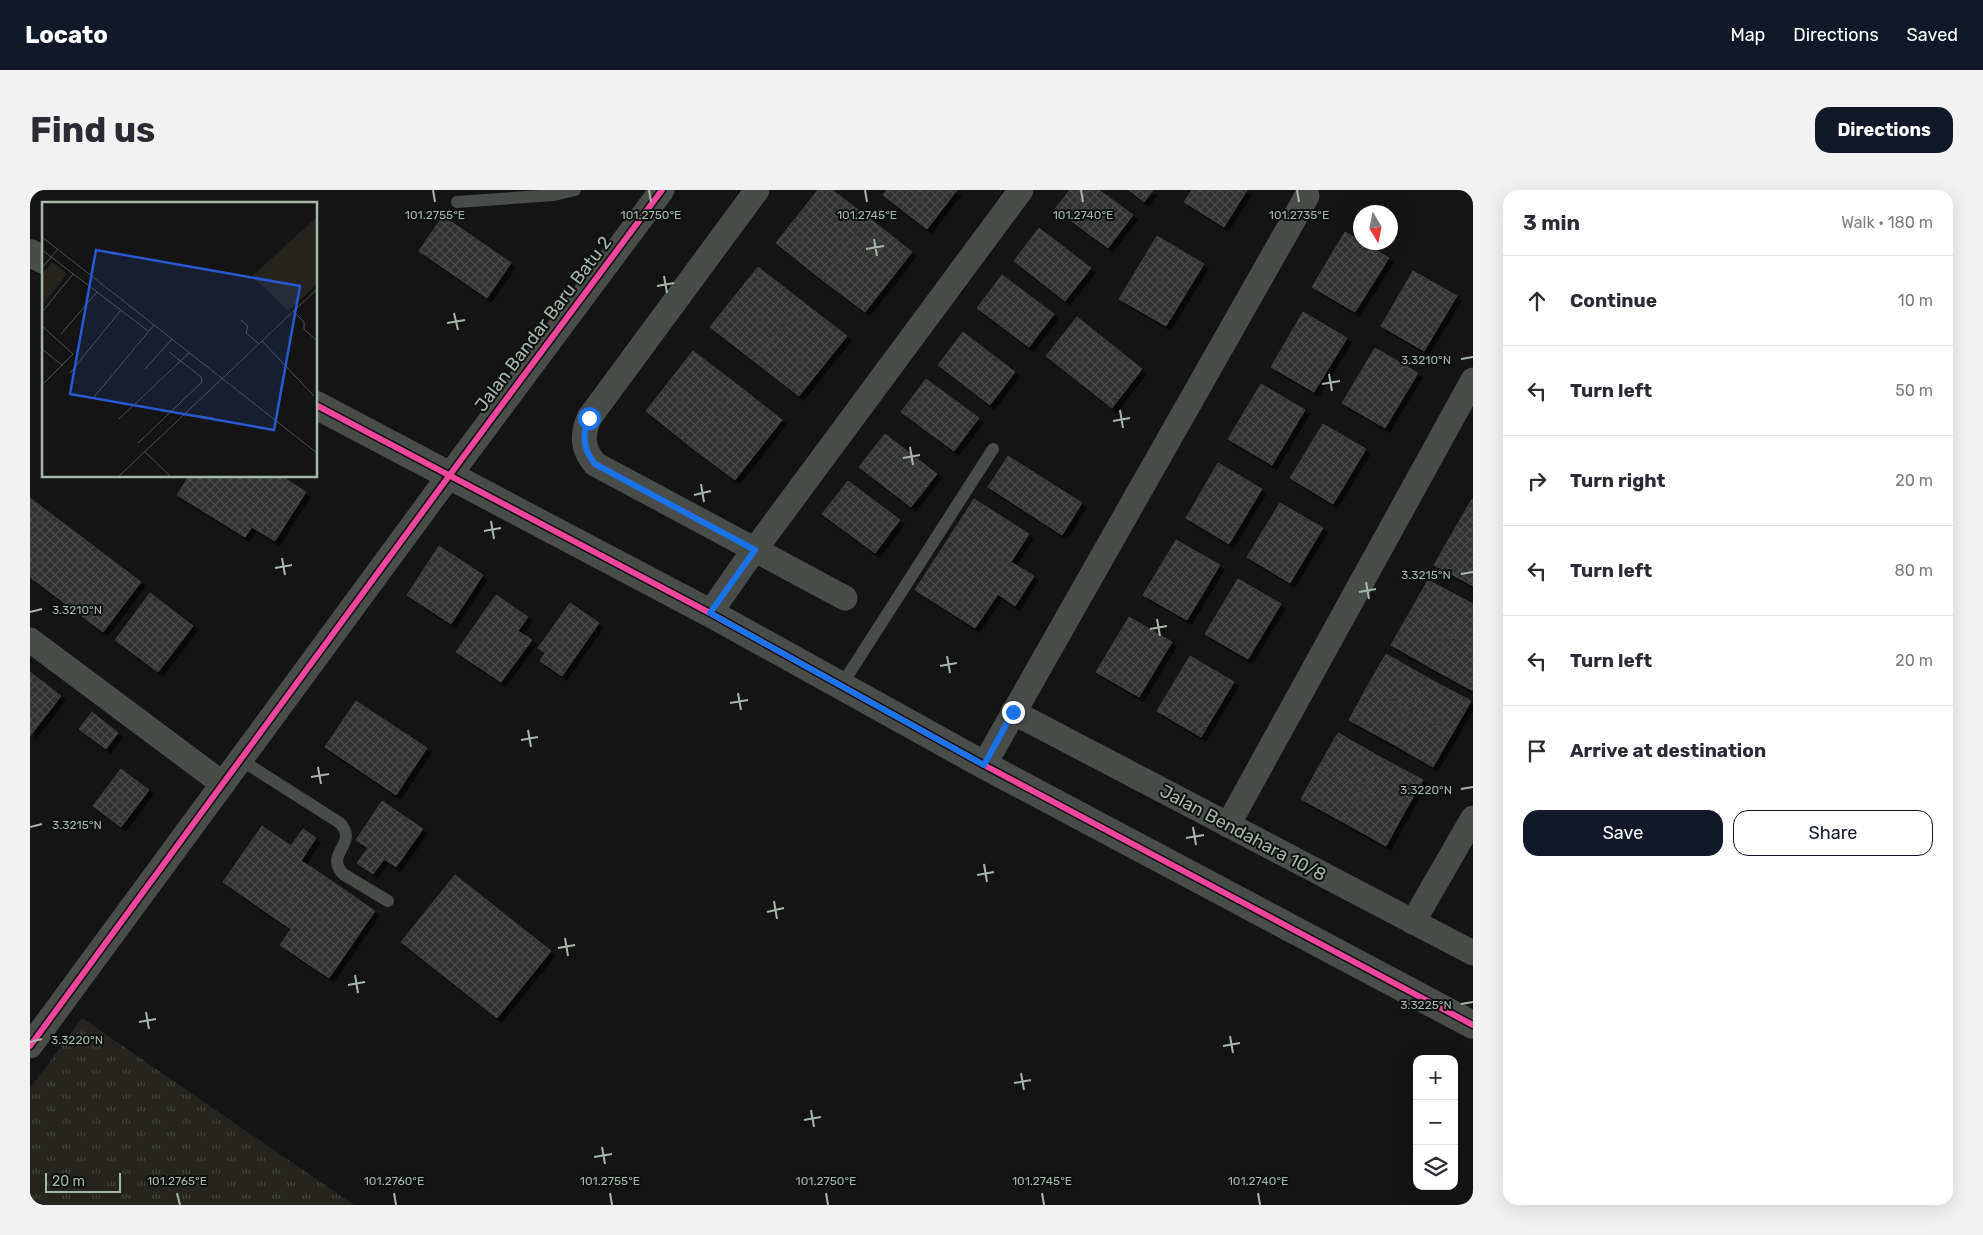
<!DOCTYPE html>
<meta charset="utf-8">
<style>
:root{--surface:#fff;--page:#f2f2f3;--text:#2b2b33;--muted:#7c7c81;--line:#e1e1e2;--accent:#111827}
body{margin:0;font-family:Rubik,sans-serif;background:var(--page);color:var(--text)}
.controls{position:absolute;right:15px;bottom:15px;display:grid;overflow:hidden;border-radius:10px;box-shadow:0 5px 20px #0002}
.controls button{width:45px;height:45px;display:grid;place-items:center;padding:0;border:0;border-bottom:1px solid var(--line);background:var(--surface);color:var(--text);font:25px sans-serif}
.compass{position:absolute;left:1323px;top:15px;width:45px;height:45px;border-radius:50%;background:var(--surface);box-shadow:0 5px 20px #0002;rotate:170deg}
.scale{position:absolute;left:15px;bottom:12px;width:76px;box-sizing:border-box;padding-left:5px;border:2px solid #a4b7a9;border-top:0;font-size:14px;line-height:18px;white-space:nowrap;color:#a4b7a9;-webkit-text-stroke:4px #0e1010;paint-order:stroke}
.stop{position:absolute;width:15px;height:15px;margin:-11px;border:4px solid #1a73e8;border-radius:50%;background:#fff}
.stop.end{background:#1a73e8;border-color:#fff;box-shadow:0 1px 5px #0008}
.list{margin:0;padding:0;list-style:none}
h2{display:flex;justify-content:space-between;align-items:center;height:65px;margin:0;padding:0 20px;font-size:21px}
h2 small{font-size:16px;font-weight:400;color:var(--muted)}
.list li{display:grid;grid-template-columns:32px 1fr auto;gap:15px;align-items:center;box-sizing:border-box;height:90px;padding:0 20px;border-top:1px solid var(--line)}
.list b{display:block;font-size:19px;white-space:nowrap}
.list em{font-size:16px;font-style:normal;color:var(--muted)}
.actions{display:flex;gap:10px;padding:15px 20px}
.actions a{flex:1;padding:11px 0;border:1px solid var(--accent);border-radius:15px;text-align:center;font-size:18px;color:var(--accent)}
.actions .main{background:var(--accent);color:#fff}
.icon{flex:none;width:28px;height:28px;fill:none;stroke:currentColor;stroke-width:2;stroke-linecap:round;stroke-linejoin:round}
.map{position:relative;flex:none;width:1443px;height:1015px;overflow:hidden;border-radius:15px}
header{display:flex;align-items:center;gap:30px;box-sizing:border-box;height:70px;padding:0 25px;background:var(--accent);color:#fff}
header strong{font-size:24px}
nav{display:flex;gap:28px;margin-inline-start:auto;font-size:18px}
.intro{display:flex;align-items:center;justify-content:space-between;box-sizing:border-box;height:120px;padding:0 30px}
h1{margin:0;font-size:35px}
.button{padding:12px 22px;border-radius:15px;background:var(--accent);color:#fff;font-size:18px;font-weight:700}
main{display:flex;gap:30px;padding:0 30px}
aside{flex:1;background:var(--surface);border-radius:15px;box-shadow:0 5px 20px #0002}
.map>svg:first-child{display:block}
.grass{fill:url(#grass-tufts)}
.building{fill:url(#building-cross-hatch);stroke:#3d413e;filter:url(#shadow)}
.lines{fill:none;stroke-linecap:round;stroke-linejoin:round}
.service{stroke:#484d4a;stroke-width:12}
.minor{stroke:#484d4a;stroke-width:25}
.tertiary{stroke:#484d4a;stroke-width:28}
.cycleway-casing{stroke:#0e1010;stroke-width:9}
.cycleway{stroke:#ed469a;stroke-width:6}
.route{stroke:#1a73e8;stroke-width:6}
.ticks{fill:none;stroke:#a4b7a9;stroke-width:2}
.labels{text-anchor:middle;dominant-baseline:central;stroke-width:4;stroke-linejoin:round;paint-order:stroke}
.street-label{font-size:18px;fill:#a4b7a9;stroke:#0e1010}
.inset-road{fill:none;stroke:#4e5550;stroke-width:1}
.view{fill:#2a58d3;fill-opacity:0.15;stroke:#2a58d3;stroke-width:2.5}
.inset-edge{fill:none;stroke:#a4b7a9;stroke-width:2.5}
.ticks-label{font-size:12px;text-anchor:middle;fill:#a4b7a9;stroke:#0e1010;stroke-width:4;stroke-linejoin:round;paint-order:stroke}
</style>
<header>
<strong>Locato</strong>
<nav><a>Map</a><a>Directions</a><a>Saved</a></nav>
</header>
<div class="intro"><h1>Find us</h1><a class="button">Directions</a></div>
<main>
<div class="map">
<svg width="1443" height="1015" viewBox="0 0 1443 1015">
<defs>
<pattern id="grass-tufts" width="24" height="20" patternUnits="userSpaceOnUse" patternTransform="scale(1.25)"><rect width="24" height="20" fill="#26241e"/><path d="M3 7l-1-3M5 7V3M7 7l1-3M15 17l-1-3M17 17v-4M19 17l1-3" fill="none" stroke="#42423c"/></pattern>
<pattern id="building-cross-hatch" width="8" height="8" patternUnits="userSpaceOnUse" patternTransform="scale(1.25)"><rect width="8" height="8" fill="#303330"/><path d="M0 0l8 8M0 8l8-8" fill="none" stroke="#4b4e4b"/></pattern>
<filter id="shadow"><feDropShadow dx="4.5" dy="4.5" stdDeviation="0" flood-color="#0009"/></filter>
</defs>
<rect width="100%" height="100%" fill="#141414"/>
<polygon class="grass" points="52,828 324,1015 0,1015 0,898"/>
<g class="building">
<polygon points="788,0 802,0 839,28 791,89 746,53"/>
<polygon points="857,0 927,0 897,39 853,5"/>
<polygon points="1040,0 1069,0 1103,25 1078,58 1025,19"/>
<polygon points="1099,0 1123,0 1114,12"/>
<polygon points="1162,0 1217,0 1194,37 1154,12"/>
<polygon points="413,26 481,73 457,108 389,61"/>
<polygon points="839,28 882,62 835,122 791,89"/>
<polygon points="1009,38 1061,78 1035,111 984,71"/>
<polygon points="1315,42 1359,68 1325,122 1282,97"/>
<polygon points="1127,46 1174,74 1136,136 1089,109"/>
<polygon points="728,77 773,112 725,172 680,137"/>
<polygon points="1383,81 1427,106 1394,161 1351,136"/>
<polygon points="972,85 1024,124 999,157 947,118"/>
<polygon points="773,112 817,146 769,206 725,172"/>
<polygon points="1273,122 1317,148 1284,202 1241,177"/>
<polygon points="1047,127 1112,179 1082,218 1016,166"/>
<polygon points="933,142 985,182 960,215 908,175"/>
<polygon points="1345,158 1388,183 1355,238 1312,213"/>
<polygon points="663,161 709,196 661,257 616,221"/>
<polygon points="896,189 949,228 924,261 871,222"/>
<polygon points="1231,194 1275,220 1242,275 1198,249"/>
<polygon points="709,196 752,230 705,290 661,257"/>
<polygon points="1293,234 1336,259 1303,314 1260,288"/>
<polygon points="855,244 907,284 881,317 829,277"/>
<polygon points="978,266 1052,313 1032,345 958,297"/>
<polygon points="1188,273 1232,299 1199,354 1156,328"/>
<polygon points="159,286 251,286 276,302 245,351 222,337 215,347 147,305"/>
<polygon points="818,291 870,330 845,363 792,324"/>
<polygon points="0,308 111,392 73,442 0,387"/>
<polygon points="944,309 999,344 981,372 1004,386 985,416 968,404 945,438 885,400"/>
<polygon points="1442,309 1443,310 1443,353 1423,342"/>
<polygon points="1250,313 1293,338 1260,393 1217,367"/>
<polygon points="1423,342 1443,353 1443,396 1404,375"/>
<polygon points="1146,350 1190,375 1157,430 1113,405"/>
<polygon points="409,356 453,385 421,434 377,405"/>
<polygon points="1208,389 1251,414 1218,469 1175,444"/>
<polygon points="1398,390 1441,413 1422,446 1380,422"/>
<polygon points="120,403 163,436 128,482 85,450"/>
<polygon points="466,405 498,427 488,441 502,450 471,492 426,462"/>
<polygon points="540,413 569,433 532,486 510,471 515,463 508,458"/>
<polygon points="1441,413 1443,414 1443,458 1422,446"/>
<polygon points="1380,422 1422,446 1403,479 1361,455"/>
<polygon points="1099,427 1142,452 1109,507 1066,482"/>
<polygon points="1422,446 1443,458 1443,501 1403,479"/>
<polygon points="1356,464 1398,488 1380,521 1337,497"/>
<polygon points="1160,466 1204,492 1171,547 1127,521"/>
<polygon points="0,482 31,506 0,546"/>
<polygon points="1398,488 1441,511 1422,544 1380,521"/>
<polygon points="1337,497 1380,521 1361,553 1319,530"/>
<polygon points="326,511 397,558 366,605 295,557"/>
<polygon points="1380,521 1422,544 1403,577 1361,553"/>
<polygon points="62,522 88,543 76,559 49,539"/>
<polygon points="1308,543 1350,567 1332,599 1289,576"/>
<polygon points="1350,567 1393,590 1374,623 1332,599"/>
<polygon points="1289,576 1332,599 1313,632 1271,609"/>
<polygon points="91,579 119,600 91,637 63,616"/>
<polygon points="1332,599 1374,623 1356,656 1313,632"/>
<polygon points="352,611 393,639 366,677 354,669 343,684 327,673 338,658 326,650"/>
<polygon points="232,636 261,656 273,639 286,648 271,671 281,677 246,729 193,692"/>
<polygon points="281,677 345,721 299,788 250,755 261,739 246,729"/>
<polygon points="425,685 521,761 467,828 371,752"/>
</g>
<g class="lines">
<g class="service">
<polyline points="427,12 524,5 545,0"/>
<polyline points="811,496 963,259"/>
<path d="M 211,570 L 310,633 C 329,654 294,663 313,684 L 358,711"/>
</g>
<g class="minor">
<path d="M 727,0 L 559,228 C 552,245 552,259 565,274 L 815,408"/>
<polyline points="680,423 712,377 991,0"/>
<polyline points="0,450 193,594"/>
<polyline points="983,522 1443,763"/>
<polyline points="954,575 1277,6"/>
<polyline points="1198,635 1443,190"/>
<polyline points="1383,732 1443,628"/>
<polyline points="0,856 419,286 632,0"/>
</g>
<g class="tertiary">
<polyline points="0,63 14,70"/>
<polyline points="286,215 680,423 954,575 1443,835"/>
</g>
<g class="cycleway-casing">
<g id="cycleway">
<polyline points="286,215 680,423 954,575 1443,835"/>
<polyline points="0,856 419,286 632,0"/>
</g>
</g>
<use href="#cycleway" class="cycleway"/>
</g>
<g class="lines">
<path class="route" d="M 559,228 C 552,244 553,260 565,274 L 725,360 L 680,423 L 954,575 L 983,522"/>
</g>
<path class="ticks" d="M 403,0 L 405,12M 619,0 L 621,12M 835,0 L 837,12M 1051,0 L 1053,12M 1267,0 L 1269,12M 844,49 L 847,66M 836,59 L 854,56M 634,86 L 637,103M 627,96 L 644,93M 424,123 L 428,140M 417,133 L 435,130M 1431,169 L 1443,167M 1299,184 L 1302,201M 1292,194 L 1310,191M 1090,220 L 1093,238M 1083,231 L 1100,228M 880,257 L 883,275M 873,268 L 890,265M 671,294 L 674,312M 664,305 L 681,301M 461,331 L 464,349M 454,341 L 471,338M 252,368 L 255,385M 245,378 L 262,375M 1431,384 L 1443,382M 1336,392 L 1339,409M 1329,402 L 1346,399M 0,422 L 12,419M 1127,429 L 1130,446M 1120,439 L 1137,436M 917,466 L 920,483M 910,476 L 927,473M 708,503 L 711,520M 700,513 L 718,510M 498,540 L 501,557M 491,550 L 508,547M 288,577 L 291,594M 281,587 L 299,584M 1431,599 L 1443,597M 0,637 L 12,634M 1163,637 L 1166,655M 1156,648 L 1174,645M 954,674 L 957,692M 947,685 L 964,682M 744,711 L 747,729M 737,722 L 754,718M 535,748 L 538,766M 528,758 L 545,755M 325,785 L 328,803M 318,795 L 335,792M 1431,814 L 1443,812M 116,822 L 119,839M 109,832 L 126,829M 1200,846 L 1203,863M 0,852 L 12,849M 1193,856 L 1210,853M 991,883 L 994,900M 984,893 L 1001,890M 781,920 L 784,937M 774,930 L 791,927M 572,957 L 575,974M 564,967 L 582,964M 147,1003 L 150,1015M 364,1003 L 366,1015M 580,1003 L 582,1015M 796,1003 L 798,1015M 1012,1003 L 1014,1015M 1228,1003 L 1230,1015"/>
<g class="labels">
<g class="street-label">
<text transform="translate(513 134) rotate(-53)">Jalan Bandar Baru Batu 2</text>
<text transform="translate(1213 643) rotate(28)">Jalan Bendahara 10/8</text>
</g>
</g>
<g transform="translate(12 12)">
<rect width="275" height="275" fill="#141414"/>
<path d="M 275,15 L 275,82 L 246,109 L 210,74 Z" fill="#26241e"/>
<path d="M 10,60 L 25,72 L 0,104 L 0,72 Z" fill="#26241e"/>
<path class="inset-road" d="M 0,35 L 275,251M 0,48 L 106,129M 0,66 L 15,48M 251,109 L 262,120 L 262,127 L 275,139M 0,110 L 31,72M 199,118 L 206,124 L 204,131 L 217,142M 0,124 L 31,152 L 0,183M 19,132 L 55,90M 220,139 L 272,194M 0,147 L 21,164M 103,167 L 130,137M 28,171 L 79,108M 52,195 L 112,123M 143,212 L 172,216M 77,217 L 147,151M 96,241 L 160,180 L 159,175 L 127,150M 103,250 L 128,274M 77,274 L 275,87"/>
<path class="view" d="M 54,48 L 258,84 L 232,228 L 28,192 Z"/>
<rect width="275" height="275" class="inset-edge"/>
</g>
<g class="ticks-label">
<text x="405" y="29">101.2755°E</text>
<text x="621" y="29">101.2750°E</text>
<text x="837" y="29">101.2745°E</text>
<text x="1053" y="29">101.2740°E</text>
<text x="1269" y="29">101.2735°E</text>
<text x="1396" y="174">3.3210°N</text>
<text x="1396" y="389">3.3215°N</text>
<text x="47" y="424">3.3210°N</text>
<text x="1396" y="604">3.3220°N</text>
<text x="47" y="639">3.3215°N</text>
<text x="1396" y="819">3.3225°N</text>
<text x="47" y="854">3.3220°N</text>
<text x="147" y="995">101.2765°E</text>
<text x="364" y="995">101.2760°E</text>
<text x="580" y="995">101.2755°E</text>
<text x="796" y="995">101.2750°E</text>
<text x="1012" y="995">101.2745°E</text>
<text x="1228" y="995">101.2740°E</text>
</g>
</svg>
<div class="controls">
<button>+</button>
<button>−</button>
<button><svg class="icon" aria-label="layers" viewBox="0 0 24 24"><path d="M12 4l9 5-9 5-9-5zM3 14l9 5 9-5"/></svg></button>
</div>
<svg class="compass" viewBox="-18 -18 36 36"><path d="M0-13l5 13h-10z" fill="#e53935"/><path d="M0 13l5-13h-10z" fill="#7c7c81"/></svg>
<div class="scale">20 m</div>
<div class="stop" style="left:559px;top:228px"></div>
<div class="stop end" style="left:983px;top:522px"></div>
</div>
<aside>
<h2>3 min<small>Walk · 180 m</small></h2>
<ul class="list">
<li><svg class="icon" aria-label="ahead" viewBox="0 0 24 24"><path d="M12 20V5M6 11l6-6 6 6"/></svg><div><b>Continue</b></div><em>10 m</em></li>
<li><svg class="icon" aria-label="left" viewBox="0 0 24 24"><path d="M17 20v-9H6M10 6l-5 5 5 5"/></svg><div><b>Turn left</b></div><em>50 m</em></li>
<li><svg class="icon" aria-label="right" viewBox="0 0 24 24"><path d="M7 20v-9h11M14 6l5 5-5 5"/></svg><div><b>Turn right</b></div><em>20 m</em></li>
<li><svg class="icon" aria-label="left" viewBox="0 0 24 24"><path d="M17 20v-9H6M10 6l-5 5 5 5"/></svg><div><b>Turn left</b></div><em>80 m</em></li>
<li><svg class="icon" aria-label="left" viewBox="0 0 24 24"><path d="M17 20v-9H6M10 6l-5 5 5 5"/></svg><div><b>Turn left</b></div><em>20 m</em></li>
<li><svg class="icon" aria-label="arrive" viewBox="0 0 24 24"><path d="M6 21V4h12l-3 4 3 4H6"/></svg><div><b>Arrive at destination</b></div></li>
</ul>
<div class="actions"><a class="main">Save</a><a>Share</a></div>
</aside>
</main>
